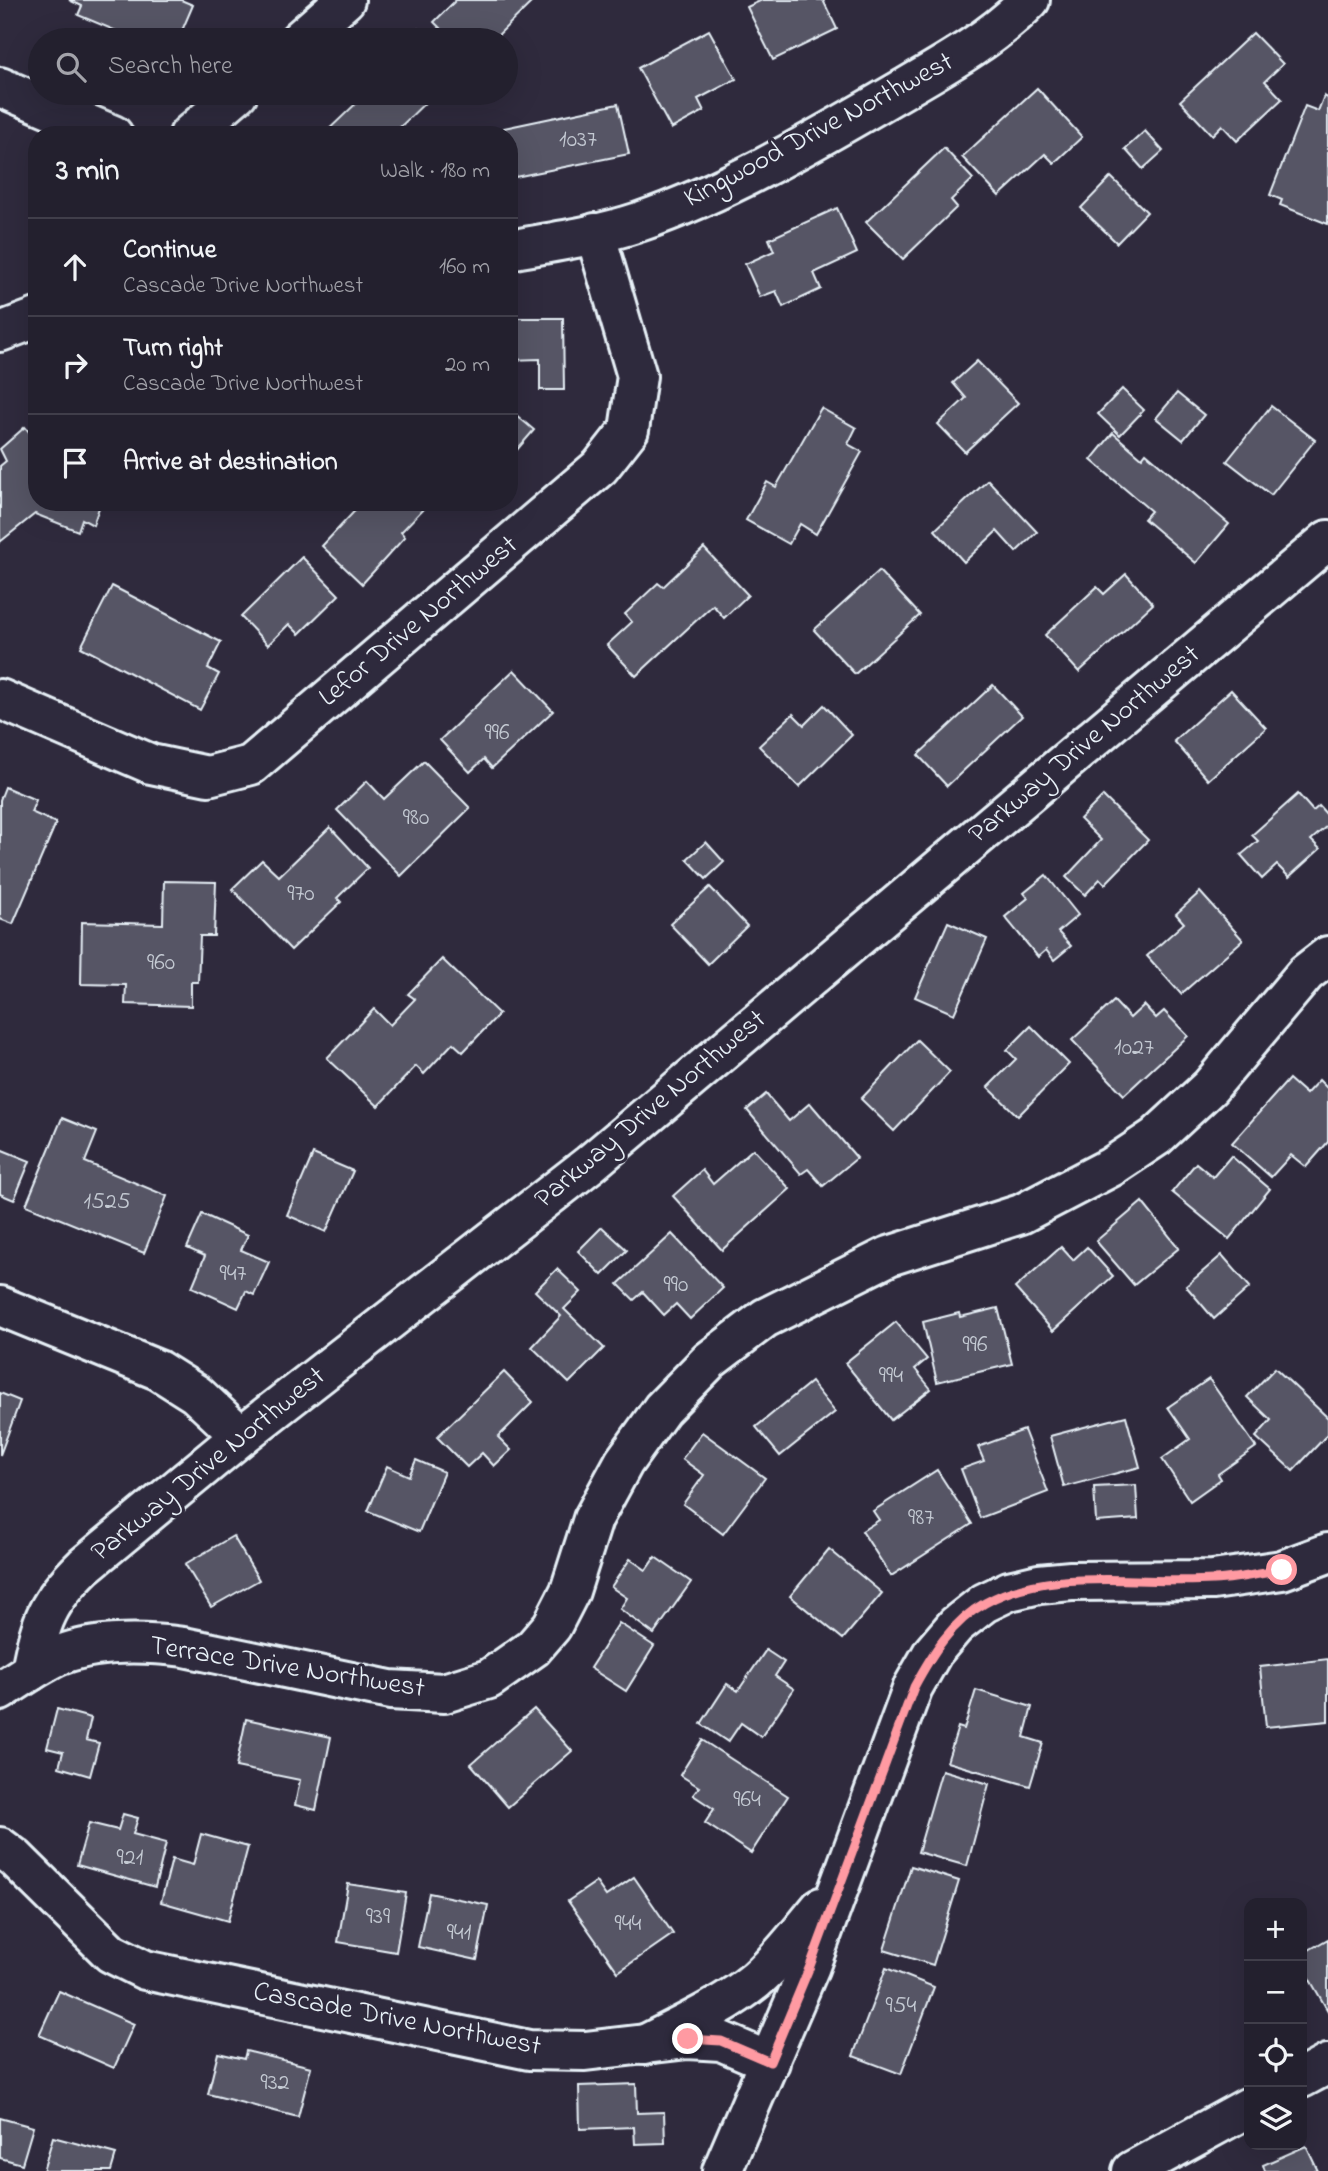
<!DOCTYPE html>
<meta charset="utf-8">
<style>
:root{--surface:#23202e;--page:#2b2836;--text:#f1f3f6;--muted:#a3a3aa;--line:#403e4a}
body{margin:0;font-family:"Indie Flower",sans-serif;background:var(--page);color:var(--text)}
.controls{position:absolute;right:21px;bottom:21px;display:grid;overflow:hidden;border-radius:14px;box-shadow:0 7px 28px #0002}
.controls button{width:63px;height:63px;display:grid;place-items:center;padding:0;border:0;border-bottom:2px solid var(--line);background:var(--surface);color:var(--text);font:35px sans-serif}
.stop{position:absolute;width:21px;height:21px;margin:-16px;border:5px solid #ff9aa2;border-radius:50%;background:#fff}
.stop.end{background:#ff9aa2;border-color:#fff;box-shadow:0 2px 7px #0008}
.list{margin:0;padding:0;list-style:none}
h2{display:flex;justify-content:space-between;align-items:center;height:91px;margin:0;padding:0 28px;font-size:30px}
h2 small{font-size:23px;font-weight:400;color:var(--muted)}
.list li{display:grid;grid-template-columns:46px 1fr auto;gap:21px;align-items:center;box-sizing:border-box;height:98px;padding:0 28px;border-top:2px solid var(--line)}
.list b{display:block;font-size:26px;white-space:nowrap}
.list p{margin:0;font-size:23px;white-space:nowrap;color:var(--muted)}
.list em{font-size:23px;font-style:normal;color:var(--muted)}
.icon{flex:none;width:38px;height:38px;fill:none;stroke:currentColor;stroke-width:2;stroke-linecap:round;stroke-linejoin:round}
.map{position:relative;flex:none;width:1328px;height:2171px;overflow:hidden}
.search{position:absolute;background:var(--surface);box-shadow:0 7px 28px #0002;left:28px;top:28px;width:490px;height:77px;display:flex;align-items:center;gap:18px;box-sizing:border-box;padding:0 24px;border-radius:38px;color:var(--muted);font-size:26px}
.panel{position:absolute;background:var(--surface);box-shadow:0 7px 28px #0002;left:28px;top:126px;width:490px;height:385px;border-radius:28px}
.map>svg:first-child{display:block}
.building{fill:#575565;stroke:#e8f1f8;stroke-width:2}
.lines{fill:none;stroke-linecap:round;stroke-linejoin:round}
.street-casing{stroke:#e8f1f8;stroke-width:44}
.secondary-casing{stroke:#e8f1f8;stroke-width:44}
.street{stroke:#2f2a3d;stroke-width:38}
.secondary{stroke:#2f2a3d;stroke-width:38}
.route{stroke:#ff9aa2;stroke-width:9}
.labels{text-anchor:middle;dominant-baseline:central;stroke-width:6;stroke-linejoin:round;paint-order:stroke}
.number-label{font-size:24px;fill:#c4cad3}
.street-label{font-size:28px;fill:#e8f1f8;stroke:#2f2a3d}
</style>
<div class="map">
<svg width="1328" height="2171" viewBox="0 0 1328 2171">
<rect width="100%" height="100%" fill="#2f2a3d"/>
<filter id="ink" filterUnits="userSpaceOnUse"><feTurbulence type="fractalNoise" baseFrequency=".0143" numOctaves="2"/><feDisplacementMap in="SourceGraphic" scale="14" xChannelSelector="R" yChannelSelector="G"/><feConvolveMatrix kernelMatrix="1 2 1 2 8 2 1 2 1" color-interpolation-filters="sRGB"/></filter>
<g filter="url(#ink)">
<g class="building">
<polygon points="69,0 181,0 193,5 178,40 138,40 78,15 82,6"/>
<polygon points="456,0 534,0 493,40 452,40 434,22"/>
<polygon points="762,0 823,0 837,29 773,60 747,7"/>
<polygon points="418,29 429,40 406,40"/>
<polygon points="709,30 736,79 698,99 704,111 671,129 638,68"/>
<polygon points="1253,33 1283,64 1265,81 1282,99 1237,141 1222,125 1212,135 1180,101"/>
<polygon points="1037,88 1082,137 1054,163 1045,154 999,196 962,157"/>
<polygon points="367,93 435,93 392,135 323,135"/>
<polygon points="1324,96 1328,98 1328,224 1280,205 1282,200 1270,195 1305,106 1318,111"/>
<polygon points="618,104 629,154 515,177 509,151 509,135 506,135 504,128"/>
<polygon points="1145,131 1163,151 1143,169 1125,149"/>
<polygon points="944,148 973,179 951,200 957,207 903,259 866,222"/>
<polygon points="1111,177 1147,212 1117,243 1081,208"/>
<polygon points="837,208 857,253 814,273 821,289 783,307 776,291 760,297 745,264 774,251 769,239"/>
<polygon points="509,318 563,318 564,390 540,390 540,359 509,360"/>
<polygon points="977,361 1018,403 965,452 938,424 966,398 953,383"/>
<polygon points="1122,389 1144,410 1120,435 1098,414"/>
<polygon points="1177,393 1204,415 1183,440 1156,418"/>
<polygon points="1271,406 1315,440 1271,495 1227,461"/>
<polygon points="821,408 856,428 848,444 862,452 816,534 800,524 789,544 746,520 767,482 776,487"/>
<polygon points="509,409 534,430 509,459"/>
<polygon points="25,427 37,441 37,502 101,502 93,525 82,519 78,531 35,514 0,542 0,466 6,461 0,449"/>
<polygon points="1113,433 1142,458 1146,453 1229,524 1196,563 1144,519 1151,511 1091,460"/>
<polygon points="988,480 1037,532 1016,552 997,531 964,562 935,530"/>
<polygon points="363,502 428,504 401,532 405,537 362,584 322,546"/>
<polygon points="704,548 748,595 724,618 713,605 636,676 607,645 632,622 625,614 658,583 663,587"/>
<polygon points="302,557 339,595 299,634 289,624 268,645 241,617"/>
<polygon points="879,571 920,615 855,674 814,630"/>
<polygon points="1126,574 1153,604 1079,672 1045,635 1097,587 1104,594"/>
<polygon points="112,586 221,642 208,668 219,674 200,710 81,647"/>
<polygon points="514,670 553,711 492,768 484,759 470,772 440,740"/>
<polygon points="993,685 1022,716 947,786 918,755"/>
<polygon points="1231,690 1266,728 1208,780 1174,741"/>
<polygon points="824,705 852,735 799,787 759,746 793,714 804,725"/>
<polygon points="424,761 470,808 401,876 337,810 367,781 384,799"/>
<polygon points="5,787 36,800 31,812 56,823 13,924 0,919 0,800"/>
<polygon points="1298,794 1313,811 1319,806 1328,816 1328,825 1311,840 1320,849 1289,877 1277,865 1262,879 1241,855 1258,841 1252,835"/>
<polygon points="1103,796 1148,840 1105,884 1100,879 1085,895 1066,877 1101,840 1080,819"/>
<polygon points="330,827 368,868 337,898 341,902 291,950 232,889 262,860 279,876"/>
<polygon points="706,842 724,862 706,879 687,859"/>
<polygon points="1046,875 1078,915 1058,932 1071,946 1054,960 1046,950 1038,957 1005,917 1028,898 1024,893"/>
<polygon points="164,881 216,882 214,936 200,936 198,982 191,982 191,1006 125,1004 126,985 81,984 82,922 163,924"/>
<polygon points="710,887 747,926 708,964 670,924"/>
<polygon points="1200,892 1243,940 1181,994 1147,956 1184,923 1176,914"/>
<polygon points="948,922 987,939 954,1014 915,997"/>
<polygon points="442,959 499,1014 463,1052 453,1043 424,1074 416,1066 378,1106 327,1058 374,1009 390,1025 415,999 408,994"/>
<polygon points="1114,1001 1130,1018 1144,1005 1156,1018 1164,1011 1188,1036 1124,1095 1072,1040"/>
<polygon points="1031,1026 1069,1064 1018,1116 988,1087 1016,1059 1007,1050"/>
<polygon points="917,1040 950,1072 894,1131 861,1099"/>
<polygon points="1289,1079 1306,1094 1319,1080 1328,1089 1328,1142 1306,1167 1291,1155 1271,1177 1232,1143"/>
<polygon points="766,1094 789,1121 810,1103 857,1158 823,1186 808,1169 801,1174 747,1110"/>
<polygon points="62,1118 97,1132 85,1162 167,1196 144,1253 26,1205"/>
<polygon points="0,1149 30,1161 14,1200 0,1194"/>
<polygon points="753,1149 790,1189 722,1250 673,1196 702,1170 713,1184"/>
<polygon points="313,1154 353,1171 326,1232 287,1215"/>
<polygon points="1231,1156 1270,1189 1229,1239 1172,1192 1196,1163 1213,1177"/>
<polygon points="1142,1202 1179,1248 1134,1285 1096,1241"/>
<polygon points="202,1214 248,1235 241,1250 269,1262 254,1295 246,1291 238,1308 192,1287 205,1256 187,1248"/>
<polygon points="602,1227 627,1250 602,1275 578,1251"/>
<polygon points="672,1234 723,1288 690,1319 676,1304 664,1315 643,1292 634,1300 618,1284"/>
<polygon points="1061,1247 1073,1260 1087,1247 1113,1276 1053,1331 1015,1288"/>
<polygon points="1222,1255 1250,1287 1214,1319 1186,1286"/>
<polygon points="557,1269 581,1292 564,1309 604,1348 569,1383 532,1347 561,1316 535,1291"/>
<polygon points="998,1308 1012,1364 937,1382 923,1322 959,1313 960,1317"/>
<polygon points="896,1322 927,1359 915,1369 931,1389 891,1420 845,1363"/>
<polygon points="1275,1368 1328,1418 1328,1434 1293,1471 1256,1437 1271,1420 1247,1397"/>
<polygon points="504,1372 533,1402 498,1437 511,1450 494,1466 482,1453 467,1467 437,1437"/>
<polygon points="1209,1379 1256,1447 1218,1474 1221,1479 1190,1501 1162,1459 1190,1439 1168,1407"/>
<polygon points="811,1382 835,1412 780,1456 756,1427"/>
<polygon points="0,1393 20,1401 0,1455"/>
<polygon points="1126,1416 1140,1467 1064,1487 1050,1436"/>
<polygon points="1024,1430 1048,1492 980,1518 961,1469 984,1461 978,1447"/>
<polygon points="702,1432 765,1478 723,1534 683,1504 704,1475 682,1459"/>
<polygon points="416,1460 444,1472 419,1532 368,1511 387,1466 409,1476"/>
<polygon points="937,1470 972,1524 891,1576 862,1531 879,1520 873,1511"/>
<polygon points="1136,1485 1138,1519 1096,1522 1094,1487"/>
<polygon points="233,1536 259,1580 211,1607 185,1564"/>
<polygon points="829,1549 882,1593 843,1639 790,1596"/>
<polygon points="655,1557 691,1582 654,1634 620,1609 627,1598 611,1587 630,1559 646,1570"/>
<polygon points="619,1623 654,1646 626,1691 590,1668"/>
<polygon points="766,1650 784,1662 775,1676 794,1689 761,1737 741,1723 728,1742 701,1724 727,1684 738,1691"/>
<polygon points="1328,1659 1328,1721 1266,1727 1260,1667"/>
<polygon points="976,1690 1032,1707 1024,1737 1043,1743 1030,1786 947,1762 958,1727 964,1729"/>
<polygon points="57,1709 91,1718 86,1740 99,1743 90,1776 59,1767 63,1752 47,1748"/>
<polygon points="534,1709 572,1751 508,1807 471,1764"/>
<polygon points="246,1719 331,1737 316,1810 295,1805 300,1780 236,1767"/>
<polygon points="702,1740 788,1796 751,1853 705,1823 714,1809 693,1795 699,1787 680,1775"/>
<polygon points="942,1770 989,1784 967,1866 918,1852"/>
<polygon points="123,1814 138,1818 133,1834 166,1843 155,1887 77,1865 89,1823 118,1830"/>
<polygon points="201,1834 248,1847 228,1921 161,1902 172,1859 193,1865"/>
<polygon points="911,1866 959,1881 933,1965 884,1950"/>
<polygon points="634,1877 673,1934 618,1972 568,1901 596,1882 606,1896"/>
<polygon points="348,1884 406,1893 396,1952 338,1942"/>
<polygon points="429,1893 488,1905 477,1960 418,1947"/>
<polygon points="1328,1939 1328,2011 1302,1966 1302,1954"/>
<polygon points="886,1968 934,1987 901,2074 853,2056"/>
<polygon points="59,1991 134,2024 114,2068 39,2035"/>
<polygon points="246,2051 311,2067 298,2117 208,2094 218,2053 244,2059"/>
<polygon points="636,2084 637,2113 664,2112 665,2143 635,2144 634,2127 580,2129 579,2086"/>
<polygon points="0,2118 33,2127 22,2164 0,2158"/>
<polygon points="53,2137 116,2154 111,2171 43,2171"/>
<polygon points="1306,2146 1318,2171 1265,2171 1263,2165"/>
</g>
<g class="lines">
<g class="street-casing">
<g id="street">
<polyline points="299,40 345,0"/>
<polyline points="0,87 113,135"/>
<polyline points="189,135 238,93"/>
<polyline points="0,699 151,764 208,776 251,765 600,467 629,430 637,376 595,233"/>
<polyline points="0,1306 158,1370 196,1394 241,1436"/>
<path d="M 31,1671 C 40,1666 50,1659 60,1655 C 97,1641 144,1642 184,1647 L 390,1690 L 444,1693 L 489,1679 L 533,1648 L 552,1626 L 570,1591 L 593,1519 L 624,1462 L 662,1409 L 710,1360 L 765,1318 L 889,1256 L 1021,1214 L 1111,1167 L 1156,1137 L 1210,1087 L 1306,973 L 1328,956"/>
<path d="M 0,1691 L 31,1671 C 40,1621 48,1601 84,1566 L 241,1436 L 590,1164 L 1328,540"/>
<polyline points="0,1847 15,1858 111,1953 145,1970 529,2050 585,2051 688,2039 721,2041 770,2062"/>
<polyline points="1302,2078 1328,2064"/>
<polyline points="1132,2171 1249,2107"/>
</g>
</g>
<g class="secondary-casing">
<g id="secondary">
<path d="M 509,250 C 552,242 597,236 639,222 C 726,192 807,145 886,99 C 937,69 989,42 1030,0"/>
<polyline points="0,332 37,318"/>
<path d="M 644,2045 C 682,2025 723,2007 756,1980 C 781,1958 800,1932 821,1907"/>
<polyline points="722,2171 810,1966 913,1687 933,1652 956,1625 984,1603 1009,1591 1039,1584 1071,1581 1213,1580 1282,1570 1328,1553"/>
</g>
</g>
<use href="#street" class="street"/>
<use href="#secondary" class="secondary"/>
</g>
</g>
<g class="lines" filter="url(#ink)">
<path class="route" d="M 688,2039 L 721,2041 L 770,2062 L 810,1966 L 914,1687 C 932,1654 951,1622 985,1603 C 1049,1566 1142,1585 1213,1580 C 1236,1579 1259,1574 1282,1570"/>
</g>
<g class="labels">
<g class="number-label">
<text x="578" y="140">1037</text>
<text x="497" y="733">996</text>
<text x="416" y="818">980</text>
<text x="301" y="894">970</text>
<text x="161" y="963">960</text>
<text x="1134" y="1048">1027</text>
<text x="107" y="1202">1525</text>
<text x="233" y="1274">947</text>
<text x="676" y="1285">990</text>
<text x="975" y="1345">996</text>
<text x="891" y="1376">994</text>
<text x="921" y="1518">987</text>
<text x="747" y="1800">964</text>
<text x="130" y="1858">921</text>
<text x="378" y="1917">939</text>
<text x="628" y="1924">944</text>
<text x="459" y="1933">941</text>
<text x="901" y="2006">954</text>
<text x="275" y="2083">932</text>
</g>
<g class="street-label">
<text transform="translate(819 131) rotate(-28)">Kingwood Drive Northwest</text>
<text transform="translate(419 622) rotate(-40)">Lefor Drive Northwest</text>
<text transform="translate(1085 745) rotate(-40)">Parkway Drive Northwest</text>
<text transform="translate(651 1110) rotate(-40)">Parkway Drive Northwest</text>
<text transform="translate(209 1465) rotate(-39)">Parkway Drive Northwest</text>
<text transform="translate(287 1668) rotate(9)">Terrace Drive Northwest</text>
<text transform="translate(397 2020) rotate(11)">Cascade Drive Northwest</text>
</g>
</g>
</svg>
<div class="controls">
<button>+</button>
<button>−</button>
<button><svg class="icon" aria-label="locate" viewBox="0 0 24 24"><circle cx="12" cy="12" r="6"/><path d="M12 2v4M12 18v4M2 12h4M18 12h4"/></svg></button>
<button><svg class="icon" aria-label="layers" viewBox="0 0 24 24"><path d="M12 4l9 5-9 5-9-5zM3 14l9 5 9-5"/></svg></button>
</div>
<div class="stop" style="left:1282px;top:1570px"></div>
<div class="stop end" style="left:688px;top:2039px"></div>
<div class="search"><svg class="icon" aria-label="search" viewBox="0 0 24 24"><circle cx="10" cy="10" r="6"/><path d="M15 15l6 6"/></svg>Search here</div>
<section class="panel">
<h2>3 min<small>Walk · 180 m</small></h2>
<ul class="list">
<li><svg class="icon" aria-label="ahead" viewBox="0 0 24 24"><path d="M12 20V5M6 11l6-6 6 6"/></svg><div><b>Continue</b><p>Cascade Drive Northwest</p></div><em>160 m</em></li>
<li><svg class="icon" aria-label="right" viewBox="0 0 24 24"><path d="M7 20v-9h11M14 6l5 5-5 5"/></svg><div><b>Turn right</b><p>Cascade Drive Northwest</p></div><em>20 m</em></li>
<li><svg class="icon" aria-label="arrive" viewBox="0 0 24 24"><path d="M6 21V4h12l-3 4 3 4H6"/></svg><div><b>Arrive at destination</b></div></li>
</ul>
</section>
</div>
